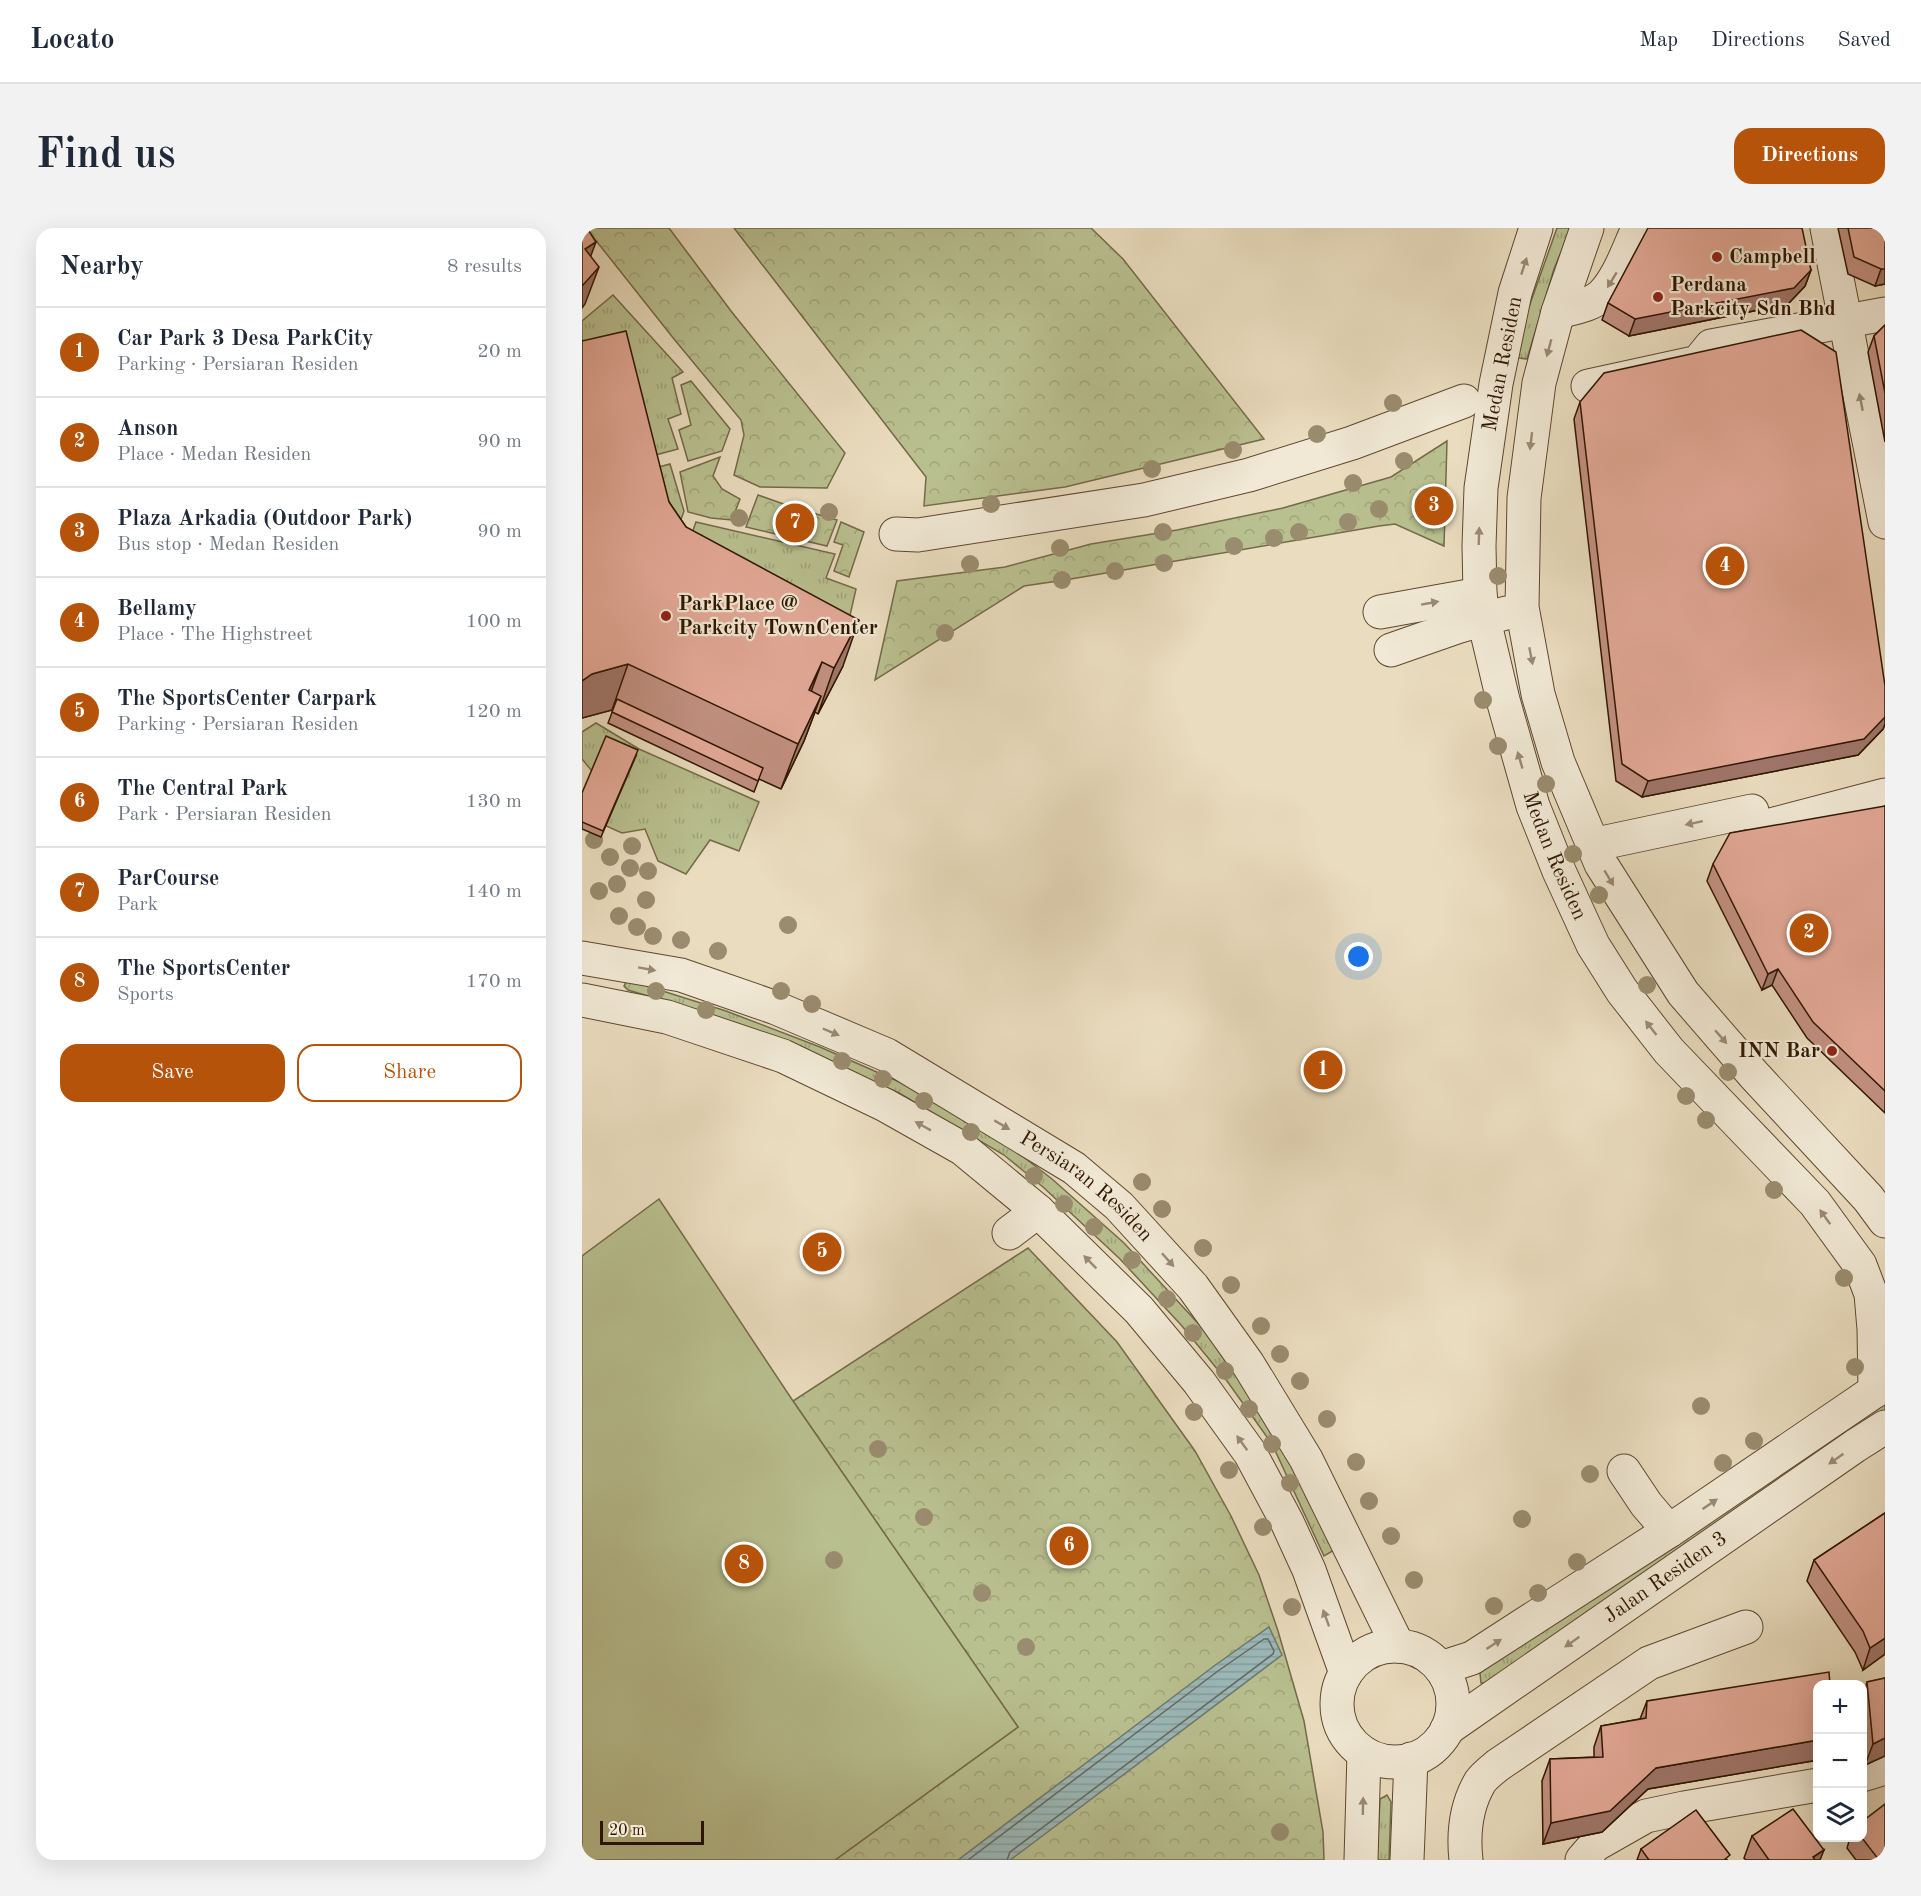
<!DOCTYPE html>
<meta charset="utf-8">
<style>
:root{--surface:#fff;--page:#f2f2f3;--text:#1f2937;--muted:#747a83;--line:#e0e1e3;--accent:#b45309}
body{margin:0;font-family:"Old Standard TT",serif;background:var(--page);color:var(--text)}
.controls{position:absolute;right:18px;bottom:18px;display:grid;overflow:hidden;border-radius:12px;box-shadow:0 6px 24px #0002}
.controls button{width:54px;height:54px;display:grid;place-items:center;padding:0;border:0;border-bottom:2px solid var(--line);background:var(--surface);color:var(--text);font:30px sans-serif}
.scale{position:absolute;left:18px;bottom:15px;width:104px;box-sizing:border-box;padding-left:6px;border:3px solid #2f1600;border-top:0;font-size:16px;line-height:21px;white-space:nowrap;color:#2f1600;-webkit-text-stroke:4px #f1e9d5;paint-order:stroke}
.you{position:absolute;left:777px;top:729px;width:21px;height:21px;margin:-15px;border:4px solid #fff;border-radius:50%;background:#1a73e8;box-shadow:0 0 0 9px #1a73e833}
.badge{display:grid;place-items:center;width:39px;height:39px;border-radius:50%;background:var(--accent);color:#fff;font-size:20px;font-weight:700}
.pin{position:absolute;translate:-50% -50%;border:3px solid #fff;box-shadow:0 2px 6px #0006}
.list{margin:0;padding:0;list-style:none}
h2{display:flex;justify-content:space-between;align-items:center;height:78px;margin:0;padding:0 24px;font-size:26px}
h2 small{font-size:20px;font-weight:400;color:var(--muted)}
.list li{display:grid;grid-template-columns:39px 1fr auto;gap:18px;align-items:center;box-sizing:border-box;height:90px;padding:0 24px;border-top:2px solid var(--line)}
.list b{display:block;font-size:22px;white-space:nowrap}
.list p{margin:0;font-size:20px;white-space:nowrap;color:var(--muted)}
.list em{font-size:20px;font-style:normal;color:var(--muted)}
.actions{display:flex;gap:12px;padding:18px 24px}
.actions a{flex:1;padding:14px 0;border:2px solid var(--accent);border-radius:18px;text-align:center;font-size:21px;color:var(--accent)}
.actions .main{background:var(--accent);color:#fff}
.icon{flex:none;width:33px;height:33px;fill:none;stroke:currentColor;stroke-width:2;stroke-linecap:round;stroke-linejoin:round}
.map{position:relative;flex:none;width:1303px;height:1632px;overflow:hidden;border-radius:18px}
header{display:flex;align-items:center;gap:36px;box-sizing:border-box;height:84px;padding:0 30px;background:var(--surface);border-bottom:2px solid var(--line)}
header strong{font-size:28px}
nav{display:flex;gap:33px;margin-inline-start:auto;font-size:21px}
.intro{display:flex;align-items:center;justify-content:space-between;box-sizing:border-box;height:144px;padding:0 36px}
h1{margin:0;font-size:42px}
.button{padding:15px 27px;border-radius:18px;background:var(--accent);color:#fff;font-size:21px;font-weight:700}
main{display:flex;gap:36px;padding:0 36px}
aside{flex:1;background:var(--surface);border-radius:18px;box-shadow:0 6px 24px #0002}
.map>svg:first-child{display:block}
.grass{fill:url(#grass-tufts);stroke:#746b48;stroke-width:1.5}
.forest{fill:url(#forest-crowns);stroke:#746b48;stroke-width:1.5}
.pitch{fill:#b9c090;stroke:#746b48;stroke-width:1.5}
.water{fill:url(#water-rules);stroke:#707870;stroke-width:1.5}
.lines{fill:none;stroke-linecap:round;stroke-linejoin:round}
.shore{stroke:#65685e;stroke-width:1.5}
.minor-casing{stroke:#5e4830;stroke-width:35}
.minor{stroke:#f1e9d5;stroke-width:33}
.tree{fill:#9a8c6e}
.wall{fill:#c39182;stroke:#2f1600;stroke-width:1.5}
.shaded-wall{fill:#9f766a;stroke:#2f1600;stroke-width:1.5}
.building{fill:#e3a997;stroke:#2f1600;stroke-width:1.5}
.oneway{fill:#9a8a75}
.poi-dot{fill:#8f2418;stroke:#f1e9d5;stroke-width:2}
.labels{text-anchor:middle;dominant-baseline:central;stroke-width:4.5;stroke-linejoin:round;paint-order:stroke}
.poi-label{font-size:21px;font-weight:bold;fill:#2f1600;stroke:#f1e9d5;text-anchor:start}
.street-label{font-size:21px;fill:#2f1600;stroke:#f1e9d5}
</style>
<header>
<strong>Locato</strong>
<nav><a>Map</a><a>Directions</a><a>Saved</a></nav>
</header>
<div class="intro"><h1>Find us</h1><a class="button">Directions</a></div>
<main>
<aside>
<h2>Nearby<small>8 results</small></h2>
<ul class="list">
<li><span class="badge">1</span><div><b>Car Park 3 Desa ParkCity</b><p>Parking · Persiaran Residen</p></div><em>20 m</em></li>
<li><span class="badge">2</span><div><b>Anson</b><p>Place · Medan Residen</p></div><em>90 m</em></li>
<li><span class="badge">3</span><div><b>Plaza Arkadia (Outdoor Park)</b><p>Bus stop · Medan Residen</p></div><em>90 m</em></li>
<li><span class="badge">4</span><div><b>Bellamy</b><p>Place · The Highstreet</p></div><em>100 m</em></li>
<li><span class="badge">5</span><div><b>The SportsCenter Carpark</b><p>Parking · Persiaran Residen</p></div><em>120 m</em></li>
<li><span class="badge">6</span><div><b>The Central Park</b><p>Park · Persiaran Residen</p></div><em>130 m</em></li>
<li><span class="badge">7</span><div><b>ParCourse</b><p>Park</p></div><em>140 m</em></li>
<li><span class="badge">8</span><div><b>The SportsCenter</b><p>Sports</p></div><em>170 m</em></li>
</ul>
<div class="actions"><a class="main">Save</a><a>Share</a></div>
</aside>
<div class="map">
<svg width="1303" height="1632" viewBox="0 0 1303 1632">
<defs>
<pattern id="grass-tufts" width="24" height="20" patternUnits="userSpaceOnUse" patternTransform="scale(1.5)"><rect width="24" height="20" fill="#b9c090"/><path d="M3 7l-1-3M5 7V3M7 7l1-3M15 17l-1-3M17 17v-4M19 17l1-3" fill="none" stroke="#9fa47a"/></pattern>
<pattern id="forest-crowns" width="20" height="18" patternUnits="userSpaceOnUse" patternTransform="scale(1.5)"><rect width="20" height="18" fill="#b9c090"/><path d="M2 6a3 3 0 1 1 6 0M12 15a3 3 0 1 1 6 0" fill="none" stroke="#9fa47a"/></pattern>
<pattern id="water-rules" width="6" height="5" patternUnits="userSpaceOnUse" patternTransform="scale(1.5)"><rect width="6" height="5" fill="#9bbabb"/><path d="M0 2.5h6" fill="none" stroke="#869f9f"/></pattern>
</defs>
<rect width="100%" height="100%" fill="#eaddbf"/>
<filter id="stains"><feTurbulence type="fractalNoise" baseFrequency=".00333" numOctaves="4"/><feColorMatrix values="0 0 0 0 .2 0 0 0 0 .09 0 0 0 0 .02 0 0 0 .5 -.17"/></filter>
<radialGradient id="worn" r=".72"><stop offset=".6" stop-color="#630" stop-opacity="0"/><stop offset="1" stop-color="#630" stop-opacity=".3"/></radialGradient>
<g class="grass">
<polygon points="975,0 989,0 972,41 945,131 937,130 931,124"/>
<polygon points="31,67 101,144 90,150 99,186 86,191 96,221 55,232 0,111 0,93"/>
<polygon points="88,236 102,283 84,334 55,245"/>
<polygon points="114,294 253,326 244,350 274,361 261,418 101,330"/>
<polygon points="14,495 57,521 177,574 157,623 128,612 104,646 76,633 63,601 40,605 22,597 10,543 0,531 0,504"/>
<polygon points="49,753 144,783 238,819 322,856 430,920 470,951 542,1015 624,1104 680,1179 754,1321 742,1328 690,1216 645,1153 600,1098 538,1031 461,959 422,927 317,865 271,845 86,774 46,762 42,758 44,754"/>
<polygon points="1303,1175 1303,1188 916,1454 899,1455 898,1445 908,1437"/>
<polygon points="805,1567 809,1574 807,1632 795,1632 798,1571"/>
</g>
<g class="forest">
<polygon points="4,0 87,0 149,83 263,225 245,260 178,259 152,247 162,207 159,192 92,111"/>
<polygon points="152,0 509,0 541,31 682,211 483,259 342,278 344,249"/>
<polygon points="109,153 148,201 140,223 106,233 97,202 109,197 99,157"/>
<polygon points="865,213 862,318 813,296 797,298 483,352 442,358 293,452 315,353 423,339 509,316 595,302 701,280 809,249"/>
<polygon points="138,229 131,248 140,261 158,271 150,292 129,290 106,284 98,244"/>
<polygon points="176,267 207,278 255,292 245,318 164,299"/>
<polygon points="259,294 282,304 267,349 252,343 261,317 252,314"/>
<polygon points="446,1020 535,1114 613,1223 649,1288 677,1347 696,1403 722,1493 741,1604 742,1632 253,1632 436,1499 211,1173"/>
</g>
<polygon class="pitch" points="77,971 211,1173 436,1499 253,1632 0,1632 0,1028"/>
<polygon class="water" points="687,1399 700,1427 451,1615 428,1632 376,1632 632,1438"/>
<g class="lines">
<polyline class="shore" points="386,1632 636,1443 682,1411 686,1411 692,1423 691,1426 428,1624 425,1632"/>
<g class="minor-casing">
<g id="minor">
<path id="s1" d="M 954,0 L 933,65 L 914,156 L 899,260 L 897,318 L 898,366 L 902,392 L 921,472 L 951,578 L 977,643 L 1011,717 L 1040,763 L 1087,823 L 1233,975 L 1278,1037 L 1289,1066 L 1292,1101 L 1293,1163"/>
<polyline points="1005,0 976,84 957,155 942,270 940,379 956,466 976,534 1019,636 1101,765 1172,847 1286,970 1303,993"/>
<polyline points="1245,0 1303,294"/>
<path d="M 976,84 C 990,80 1009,78 1020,67 C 1036,52 1047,20 1056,0"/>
<polyline points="1006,158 1116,134 1129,118 1303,86"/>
<polyline points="314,306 336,307 562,272 667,247 770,215 882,173"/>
<polyline points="798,384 898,366"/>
<polyline points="809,422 875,399 924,385"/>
<polyline points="1181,599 1303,567"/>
<polyline points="1010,617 1170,583"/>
<path id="s2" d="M 0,730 L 99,747 L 194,780 L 305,827 L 492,940 L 537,978 L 611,1059 L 666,1136 L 724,1231 L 816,1418"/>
<polyline points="0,772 85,789 201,828 303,877 381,921 456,983 557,1082 617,1154 668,1225 705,1294 727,1342 764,1445"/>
<polyline points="427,1005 456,983"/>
<polyline points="1042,1243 1064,1276 1087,1303"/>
<circle cx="813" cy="1476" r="58"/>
<polyline points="859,1440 890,1430 1087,1303 1303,1156"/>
<path id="s3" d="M 865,1501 L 1273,1218 L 1303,1199"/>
<polyline points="1280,1547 1303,1540"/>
<polyline points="779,1632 782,1525"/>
<polyline points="825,1632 829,1531"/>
<path d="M 884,1632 C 881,1605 884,1578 898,1554 C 902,1548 910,1542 916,1537 L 1067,1435 L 1164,1399"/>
<polyline points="1000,1632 1013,1617 1064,1588 1102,1580 1236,1557"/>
</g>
</g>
<use href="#minor" class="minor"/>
</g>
<g class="tree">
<circle cx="811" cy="175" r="9"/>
<circle cx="735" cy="206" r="9"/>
<circle cx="651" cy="222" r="9"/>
<circle cx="822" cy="233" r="9"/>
<circle cx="570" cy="241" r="9"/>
<circle cx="771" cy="255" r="9"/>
<circle cx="409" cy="276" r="9"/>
<circle cx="797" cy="281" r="9"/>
<circle cx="247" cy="284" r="9"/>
<circle cx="157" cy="290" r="9"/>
<circle cx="766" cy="294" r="9"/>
<circle cx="581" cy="304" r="9"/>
<circle cx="717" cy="304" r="9"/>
<circle cx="692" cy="310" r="9"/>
<circle cx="652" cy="318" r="9"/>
<circle cx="478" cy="320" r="9"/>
<circle cx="582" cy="335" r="9"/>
<circle cx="388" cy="336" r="9"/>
<circle cx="533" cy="343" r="9"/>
<circle cx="916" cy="348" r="9"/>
<circle cx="480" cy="352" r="9"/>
<circle cx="363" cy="405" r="9"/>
<circle cx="901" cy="472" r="9"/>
<circle cx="916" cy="518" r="9"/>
<circle cx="964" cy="556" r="9"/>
<circle cx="12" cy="612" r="9"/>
<circle cx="50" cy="618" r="9"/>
<circle cx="991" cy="626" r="9"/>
<circle cx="28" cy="629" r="9"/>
<circle cx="48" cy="640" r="9"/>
<circle cx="66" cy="643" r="9"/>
<circle cx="35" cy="656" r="9"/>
<circle cx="17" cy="663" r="9"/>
<circle cx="1017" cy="667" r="9"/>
<circle cx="64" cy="672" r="9"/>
<circle cx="37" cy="688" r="9"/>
<circle cx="206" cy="697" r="9"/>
<circle cx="55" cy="699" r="9"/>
<circle cx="71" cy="708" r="9"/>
<circle cx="99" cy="712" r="9"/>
<circle cx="136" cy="723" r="9"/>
<circle cx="1065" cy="757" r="9"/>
<circle cx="74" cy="763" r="9"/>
<circle cx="199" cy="763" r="9"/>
<circle cx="230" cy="776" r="9"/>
<circle cx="124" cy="782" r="9"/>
<circle cx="260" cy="833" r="9"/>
<circle cx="1146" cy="844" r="9"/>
<circle cx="301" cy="851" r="9"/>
<circle cx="1104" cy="868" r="9"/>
<circle cx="342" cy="873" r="9"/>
<circle cx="1124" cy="892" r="9"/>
<circle cx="389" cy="904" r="9"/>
<circle cx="452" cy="948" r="9"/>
<circle cx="560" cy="954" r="9"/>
<circle cx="1192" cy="962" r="9"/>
<circle cx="482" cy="976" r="9"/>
<circle cx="580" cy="981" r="9"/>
<circle cx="512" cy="999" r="9"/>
<circle cx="621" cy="1020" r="9"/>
<circle cx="550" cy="1032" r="9"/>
<circle cx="1262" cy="1050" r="9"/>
<circle cx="649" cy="1057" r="9"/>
<circle cx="585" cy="1071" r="9"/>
<circle cx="679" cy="1098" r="9"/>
<circle cx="611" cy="1105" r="9"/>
<circle cx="698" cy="1126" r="9"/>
<circle cx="1273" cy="1139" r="9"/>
<circle cx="643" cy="1143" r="9"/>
<circle cx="718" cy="1153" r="9"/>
<circle cx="1119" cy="1178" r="9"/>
<circle cx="667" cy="1181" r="9"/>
<circle cx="612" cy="1184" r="9"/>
<circle cx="745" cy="1191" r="9"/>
<circle cx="1172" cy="1213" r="9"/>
<circle cx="690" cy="1216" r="9"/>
<circle cx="296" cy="1221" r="9"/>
<circle cx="774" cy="1234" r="9"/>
<circle cx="1141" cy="1235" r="9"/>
<circle cx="647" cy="1242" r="9"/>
<circle cx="1008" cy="1246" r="9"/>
<circle cx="708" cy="1255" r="9"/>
<circle cx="787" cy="1273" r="9"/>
<circle cx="342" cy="1289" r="9"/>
<circle cx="940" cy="1291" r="9"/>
<circle cx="681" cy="1299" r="9"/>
<circle cx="809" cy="1308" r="9"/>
<circle cx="252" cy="1332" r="9"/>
<circle cx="995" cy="1334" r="9"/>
<circle cx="832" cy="1352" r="9"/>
<circle cx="400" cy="1365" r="9"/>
<circle cx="956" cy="1365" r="9"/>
<circle cx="912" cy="1378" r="9"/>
<circle cx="710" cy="1379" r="9"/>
<circle cx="444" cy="1419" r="9"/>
<circle cx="698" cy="1604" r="9"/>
</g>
<g class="wall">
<polygon points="1256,0 1303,0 1303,56 1293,58 1266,46"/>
<polygon points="1229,42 1223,58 1206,76 1047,108 1020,92 1026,75"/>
<polygon points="1303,97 1303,214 1286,124 1292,108"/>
<polygon points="0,112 87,274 104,299 261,438 236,486 233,484 222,513 199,561 177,551 172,564 26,495 31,482 30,482 0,490"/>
<polygon points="998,174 1303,458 1303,496 1301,501 1276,527 1060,569 1034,553 992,191"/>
<polygon points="54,528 19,609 0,601 0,565"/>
<polygon points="1303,578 1303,885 1225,810 1190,757 1180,762 1125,653 1131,636"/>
<polygon points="1303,1285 1303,1426 1281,1442 1273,1424 1225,1353 1232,1332"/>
<polygon points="1303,1450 1303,1528 1283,1537 1281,1506 1281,1468 1285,1454"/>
<polygon points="1236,1456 1236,1532 1066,1561 1020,1604 961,1616 960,1553 968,1531 1012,1529 1012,1519 1019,1498 1058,1491 1065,1473"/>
<polygon points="1170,1608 1238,1632 1164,1632 1162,1630"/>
<polygon points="1268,1610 1281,1610 1303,1632 1274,1632 1265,1620"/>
<polygon points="1059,1621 1146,1632 1055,1632"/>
</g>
<g class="shaded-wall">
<polygon points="14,14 0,51 3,21"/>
<polygon points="17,39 3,76 0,80 0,58"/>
<polygon points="1299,41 1303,41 1303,56 1293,58"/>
<polygon points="1229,42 1223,58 1206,76 1047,108 1053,91"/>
<polygon points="277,392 261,438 236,486 252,440"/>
<polygon points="240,434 223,480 227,462"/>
<polygon points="46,436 30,482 0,490 0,453 10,446"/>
<polygon points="239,468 222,513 199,561 216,516"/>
<polygon points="1303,489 1303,496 1301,501 1276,527 1060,569 1066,553"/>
<polygon points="1196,741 1190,757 1180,762 1186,746"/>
<polygon points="1303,1410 1303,1426 1281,1442 1288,1420"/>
<polygon points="1303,1510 1303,1528 1283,1537 1291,1516"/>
<polygon points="1236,1512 1236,1532 1066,1561 1020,1604 961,1616 969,1595 1074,1540"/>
<polygon points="1242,1622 1238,1632 1230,1632 1231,1629"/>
</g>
<g class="building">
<polygon points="0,0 5,0 14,14 3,21 17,39 0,58"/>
<polygon points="1066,0 1220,0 1229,42 1212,60 1053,91 1026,75"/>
<polygon points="1266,0 1303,0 1303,41 1299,41 1272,29"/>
<polygon points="1303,97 1303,165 1292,108"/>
<polygon points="1219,102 1254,124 1303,458 1303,489 1282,511 1066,553 1040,536 998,174 1022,145"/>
<polygon points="44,103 87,274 104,299 277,392 252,440 240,434 227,462 239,468 216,516 46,436 10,446 0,453 0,113"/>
<polygon points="35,471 181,540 176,553 30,484"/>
<polygon points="24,508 56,522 21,603 0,594 0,565"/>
<polygon points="1303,578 1303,863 1231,794 1196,741 1186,746 1131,636 1148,605"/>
<polygon points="1303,1285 1303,1410 1288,1420 1281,1403 1232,1332"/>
<polygon points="1247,1444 1248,1456 1236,1456 1236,1512 1074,1540 1028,1583 969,1595 968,1531 1021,1529 1019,1498 1064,1490 1065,1473"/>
<polygon points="1303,1450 1303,1510 1291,1516 1285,1454"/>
<polygon points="1303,1576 1303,1632 1297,1632 1280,1610 1281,1593"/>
<polygon points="1211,1581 1242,1622 1231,1629 1233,1632 1187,1632 1170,1608"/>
<polygon points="1114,1582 1148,1627 1142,1632 1067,1632 1059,1621"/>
</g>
<defs><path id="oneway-solid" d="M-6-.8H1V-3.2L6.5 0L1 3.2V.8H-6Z" transform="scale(1.5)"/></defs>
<g class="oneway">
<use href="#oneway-solid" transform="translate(942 38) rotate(-72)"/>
<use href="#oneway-solid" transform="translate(1030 52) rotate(121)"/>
<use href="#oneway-solid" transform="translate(967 120) rotate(105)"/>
<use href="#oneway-solid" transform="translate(1279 174) rotate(-101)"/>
<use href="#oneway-solid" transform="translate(949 213) rotate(97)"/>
<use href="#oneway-solid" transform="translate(897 308) rotate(-88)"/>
<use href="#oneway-solid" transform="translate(848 375) rotate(-10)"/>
<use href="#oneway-solid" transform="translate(949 428) rotate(79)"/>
<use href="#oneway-solid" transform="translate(938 532) rotate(-106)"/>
<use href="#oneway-solid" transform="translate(1112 595) rotate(168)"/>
<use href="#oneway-solid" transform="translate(1027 650) rotate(59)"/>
<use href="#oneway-solid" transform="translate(65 741) rotate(10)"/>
<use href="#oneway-solid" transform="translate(1069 800) rotate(-128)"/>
<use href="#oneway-solid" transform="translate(249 804) rotate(23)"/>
<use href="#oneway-solid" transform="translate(1139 809) rotate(49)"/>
<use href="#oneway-solid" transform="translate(420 897) rotate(31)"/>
<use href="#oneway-solid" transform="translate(341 898) rotate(-151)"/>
<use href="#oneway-solid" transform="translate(1243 989) rotate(-126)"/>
<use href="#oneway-solid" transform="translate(586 1032) rotate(48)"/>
<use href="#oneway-solid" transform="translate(508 1034) rotate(-135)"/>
<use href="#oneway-solid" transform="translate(660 1215) rotate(-126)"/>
<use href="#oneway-solid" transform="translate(1254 1231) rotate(145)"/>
<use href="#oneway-solid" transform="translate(1128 1276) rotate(-34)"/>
<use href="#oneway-solid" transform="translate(744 1390) rotate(-110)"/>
<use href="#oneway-solid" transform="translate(990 1414) rotate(145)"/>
<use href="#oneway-solid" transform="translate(912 1416) rotate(-33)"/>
<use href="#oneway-solid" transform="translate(781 1578) rotate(-89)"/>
</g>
<g class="poi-dot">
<circle cx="1135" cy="29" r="6"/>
<circle cx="1076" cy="69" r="6"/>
<circle cx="84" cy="388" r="6"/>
<circle cx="1250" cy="823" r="6"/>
</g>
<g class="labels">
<g class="poi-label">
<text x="1147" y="29">Campbell</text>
<text x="1088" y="57">Perdana<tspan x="1088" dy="24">Parkcity Sdn Bhd</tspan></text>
<text x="96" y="376">ParkPlace @<tspan x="96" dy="24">Parkcity TownCenter</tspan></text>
<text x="1238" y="823" text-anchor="end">INN Bar</text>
</g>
<g class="street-label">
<text transform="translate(921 136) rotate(-79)">Medan Residen</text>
<text stroke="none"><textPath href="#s1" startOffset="645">Medan Residen</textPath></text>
<text stroke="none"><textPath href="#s2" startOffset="561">Persiaran Residen</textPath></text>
<text stroke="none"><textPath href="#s3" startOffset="266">Jalan Residen 3</textPath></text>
</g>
</g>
<rect width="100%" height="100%" filter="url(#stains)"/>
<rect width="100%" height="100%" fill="url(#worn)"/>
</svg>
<div class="controls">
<button>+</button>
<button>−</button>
<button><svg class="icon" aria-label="layers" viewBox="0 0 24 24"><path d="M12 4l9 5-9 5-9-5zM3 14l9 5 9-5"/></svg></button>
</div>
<div class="scale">20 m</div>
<div class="you"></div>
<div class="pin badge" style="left:741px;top:842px">1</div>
<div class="pin badge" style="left:1227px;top:705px">2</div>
<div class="pin badge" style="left:852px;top:278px">3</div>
<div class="pin badge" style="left:1143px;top:338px">4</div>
<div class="pin badge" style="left:240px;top:1024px">5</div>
<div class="pin badge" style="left:487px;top:1318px">6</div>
<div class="pin badge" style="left:213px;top:295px">7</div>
<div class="pin badge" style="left:162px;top:1336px">8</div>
</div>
</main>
